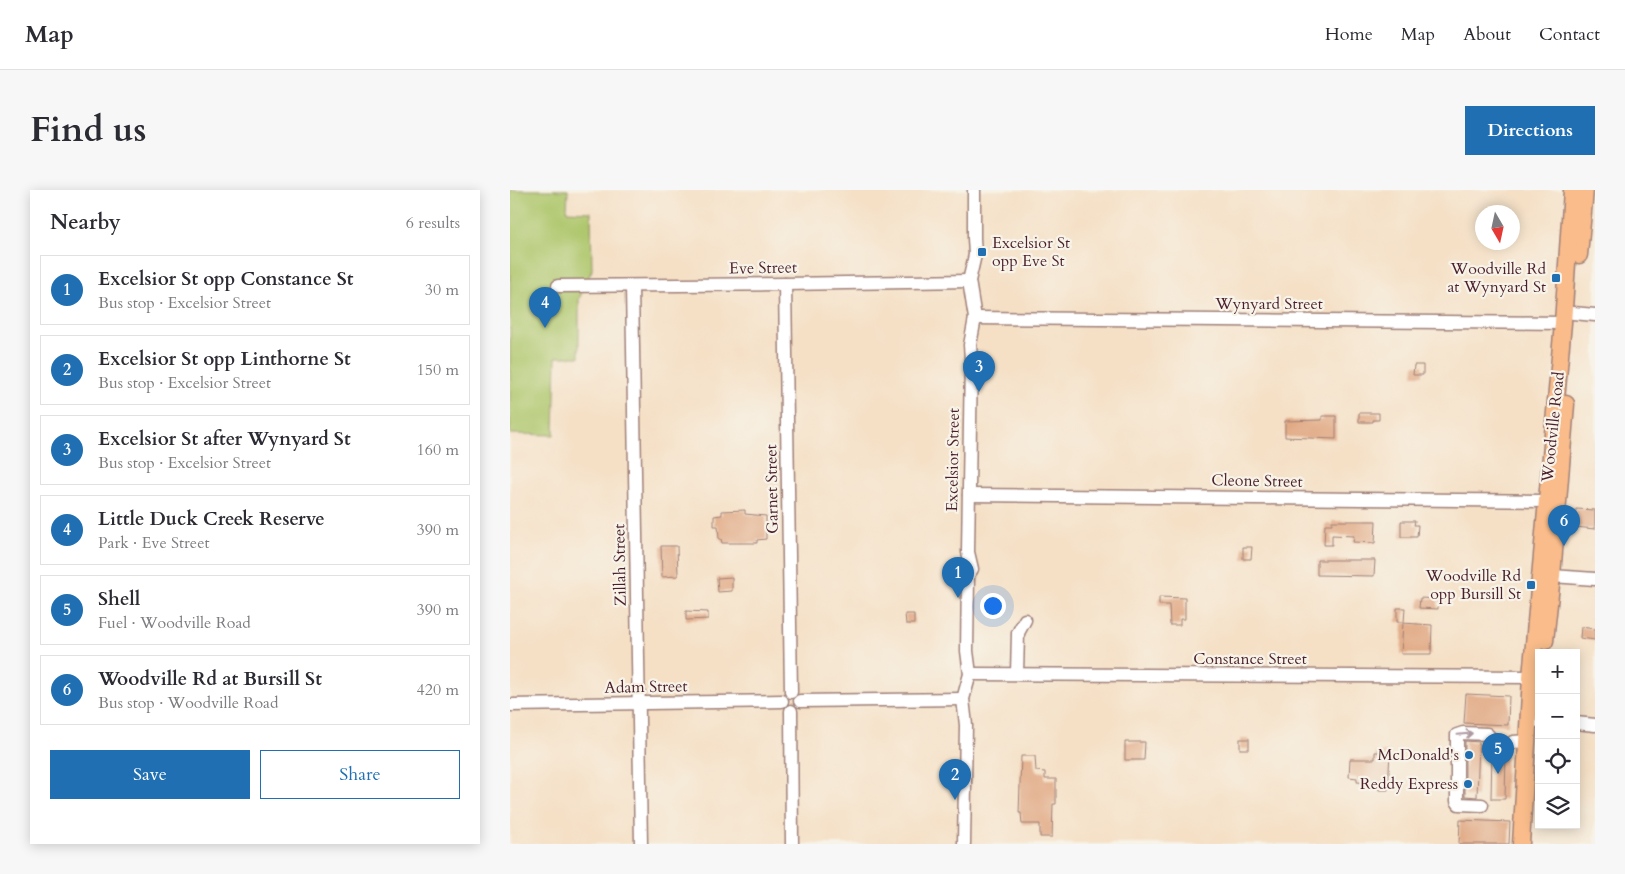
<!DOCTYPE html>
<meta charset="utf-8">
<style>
:root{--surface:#fff;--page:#f7f7f7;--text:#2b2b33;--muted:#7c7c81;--line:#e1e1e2;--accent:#1f6fb2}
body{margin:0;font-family:Cardo,serif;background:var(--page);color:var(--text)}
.controls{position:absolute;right:15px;bottom:15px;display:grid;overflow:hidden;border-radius:0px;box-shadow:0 2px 12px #0003}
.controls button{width:45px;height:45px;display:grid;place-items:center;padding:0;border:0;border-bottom:1px solid var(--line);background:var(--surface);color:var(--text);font:25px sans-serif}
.compass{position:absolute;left:965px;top:15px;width:45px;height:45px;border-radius:50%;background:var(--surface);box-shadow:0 2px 12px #0003;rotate:171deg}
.you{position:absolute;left:482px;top:415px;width:18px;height:18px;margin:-12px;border:4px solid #fff;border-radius:50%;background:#1a73e8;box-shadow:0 0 0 8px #1a73e833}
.badge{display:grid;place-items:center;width:32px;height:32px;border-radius:50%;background:var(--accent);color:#fff;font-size:16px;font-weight:700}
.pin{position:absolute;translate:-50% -41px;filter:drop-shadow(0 1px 2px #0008)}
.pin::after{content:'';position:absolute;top:26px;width:18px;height:15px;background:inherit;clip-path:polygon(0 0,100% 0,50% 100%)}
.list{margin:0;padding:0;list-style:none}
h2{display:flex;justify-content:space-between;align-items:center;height:65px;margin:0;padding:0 20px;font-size:21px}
h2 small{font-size:16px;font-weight:400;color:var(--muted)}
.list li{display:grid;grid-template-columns:32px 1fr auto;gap:15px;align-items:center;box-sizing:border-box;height:70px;margin:0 10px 10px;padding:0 10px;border:1px solid var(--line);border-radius:0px}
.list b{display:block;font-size:19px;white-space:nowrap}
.list p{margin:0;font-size:16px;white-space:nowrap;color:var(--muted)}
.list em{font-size:16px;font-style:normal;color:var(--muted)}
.actions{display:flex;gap:10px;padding:15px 20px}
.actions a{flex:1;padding:11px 0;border:1px solid var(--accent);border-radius:0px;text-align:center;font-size:18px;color:var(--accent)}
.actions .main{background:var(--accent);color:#fff}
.icon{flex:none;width:28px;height:28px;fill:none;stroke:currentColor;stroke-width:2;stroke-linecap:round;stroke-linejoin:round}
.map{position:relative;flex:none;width:1085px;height:654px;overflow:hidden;border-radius:0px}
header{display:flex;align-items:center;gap:30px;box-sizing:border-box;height:70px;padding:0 25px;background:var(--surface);border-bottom:1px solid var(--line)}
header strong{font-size:24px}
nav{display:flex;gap:28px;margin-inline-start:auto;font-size:18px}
.intro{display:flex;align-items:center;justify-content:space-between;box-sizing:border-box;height:120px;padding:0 30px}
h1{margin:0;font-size:35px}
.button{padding:12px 22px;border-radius:0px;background:var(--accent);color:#fff;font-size:18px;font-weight:700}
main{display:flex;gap:30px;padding:0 30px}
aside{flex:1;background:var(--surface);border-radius:0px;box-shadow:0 2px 12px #0003}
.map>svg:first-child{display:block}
.green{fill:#adc66b;stroke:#7c724b}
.building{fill:#e1a984}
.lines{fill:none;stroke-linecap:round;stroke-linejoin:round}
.minor-casing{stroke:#a08078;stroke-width:15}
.major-casing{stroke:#a08078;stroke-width:19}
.minor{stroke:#fff;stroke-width:12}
.major{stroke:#f9bc8a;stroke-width:16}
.oneway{stroke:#ae9aa0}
.poi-dot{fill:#1f6fb2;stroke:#f7f3e8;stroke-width:2}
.labels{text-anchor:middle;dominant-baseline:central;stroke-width:4.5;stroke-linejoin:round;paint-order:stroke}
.poi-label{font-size:16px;fill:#4a1f2b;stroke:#f7f3e8;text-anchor:end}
.street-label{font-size:16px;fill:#4a1f2b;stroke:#f7f3e8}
</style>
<header>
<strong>Map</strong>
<nav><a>Home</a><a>Map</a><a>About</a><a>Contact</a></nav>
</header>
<div class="intro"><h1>Find us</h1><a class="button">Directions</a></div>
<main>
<aside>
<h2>Nearby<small>6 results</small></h2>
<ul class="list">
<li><span class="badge">1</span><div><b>Excelsior St opp Constance St</b><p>Bus stop · Excelsior Street</p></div><em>30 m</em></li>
<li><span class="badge">2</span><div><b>Excelsior St opp Linthorne St</b><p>Bus stop · Excelsior Street</p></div><em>150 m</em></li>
<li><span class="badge">3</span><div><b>Excelsior St after Wynyard St</b><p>Bus stop · Excelsior Street</p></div><em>160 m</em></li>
<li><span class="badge">4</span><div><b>Little Duck Creek Reserve</b><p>Park · Eve Street</p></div><em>390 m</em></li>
<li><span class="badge">5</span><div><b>Shell</b><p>Fuel · Woodville Road</p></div><em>390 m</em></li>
<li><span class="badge">6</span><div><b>Woodville Rd at Bursill St</b><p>Bus stop · Woodville Road</p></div><em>420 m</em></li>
</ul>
<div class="actions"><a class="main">Save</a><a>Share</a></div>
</aside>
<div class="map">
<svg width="1085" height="654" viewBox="0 0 1085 654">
<rect width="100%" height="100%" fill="#f7f3e8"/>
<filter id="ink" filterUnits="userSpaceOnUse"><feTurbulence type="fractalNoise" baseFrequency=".02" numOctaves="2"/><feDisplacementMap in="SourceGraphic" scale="10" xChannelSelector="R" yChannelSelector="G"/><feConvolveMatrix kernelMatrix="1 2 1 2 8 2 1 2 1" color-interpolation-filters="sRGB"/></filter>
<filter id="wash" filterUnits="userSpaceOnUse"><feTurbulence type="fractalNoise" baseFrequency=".0096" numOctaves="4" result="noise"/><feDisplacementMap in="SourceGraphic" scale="20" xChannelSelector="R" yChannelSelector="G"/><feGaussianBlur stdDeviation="1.12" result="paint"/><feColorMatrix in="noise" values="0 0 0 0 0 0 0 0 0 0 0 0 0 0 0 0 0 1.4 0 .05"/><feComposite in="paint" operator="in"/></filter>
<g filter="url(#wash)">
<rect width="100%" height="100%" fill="#f5e0c6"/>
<polygon class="green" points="0,0 58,0 57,21 81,22 82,80 69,109 69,167 46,167 44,245 0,244"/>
<g id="blocks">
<g class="building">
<polygon points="904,175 913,175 913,185 903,185"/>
<polygon points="849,223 869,223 869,230 863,230 863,232 849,232"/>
<polygon points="812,226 826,226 826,249 775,247 775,231 812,230"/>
<polygon points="1066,319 1085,320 1085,339 1065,337"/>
<polygon points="235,320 235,324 256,326 256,349 247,350 247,353 212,353 211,349 209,349 208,336 204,336 204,326 212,325 212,321"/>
<polygon points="822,331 866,331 865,353 843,352 844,346 822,345 822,355 814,355 815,334 822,334"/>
<polygon points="891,331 905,331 904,335 908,335 907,347 891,347"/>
<polygon points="151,356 167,356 168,386 152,387"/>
<polygon points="733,357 742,357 741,369 733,369"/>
<polygon points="807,370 865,370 864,386 807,385"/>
<polygon points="222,387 222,401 208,402 207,388"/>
<polygon points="649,407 675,408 675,429 670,429 670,435 660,435 659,415 649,415"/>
<polygon points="910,408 928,409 928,419 909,418"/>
<polygon points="887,418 895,418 894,432 887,432"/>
<polygon points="176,421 198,422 198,429 176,430"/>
<polygon points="395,424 404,424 404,434 396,434"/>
<polygon points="893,433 922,435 921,464 891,464"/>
<polygon points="1071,437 1085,439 1085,450 1070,448"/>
<polygon points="956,504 999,506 998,535 954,533"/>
<rect x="730" y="549" width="9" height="10"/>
<polygon points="955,551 969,552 967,607 955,606"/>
<polygon points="615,552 635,552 634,570 615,570"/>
<polygon points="982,561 989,567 996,565 995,609 981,609"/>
<polygon points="865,562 880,562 878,600 869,600 868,598 863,598 863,593 847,592 847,588 839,587 840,569 865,569"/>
<polygon points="511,566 525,566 526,581 535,582 535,589 546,589 546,614 543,614 542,647 530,647 530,634 512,634 511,623 509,623"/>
<polygon points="950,630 1000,632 999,654 949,654"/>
</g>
</g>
</g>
<g filter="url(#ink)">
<use href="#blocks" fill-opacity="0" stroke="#a08078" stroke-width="1"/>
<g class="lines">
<g class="minor-casing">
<g id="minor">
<polyline points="275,94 281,502"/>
<polyline points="48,96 275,94 459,91"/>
<polyline points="122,96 131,654"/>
<polyline points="1063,123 1085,125"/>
<polyline points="465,128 1053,133"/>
<polyline points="459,305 1035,311"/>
<polyline points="1042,386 1085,389"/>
<polyline points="460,484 1021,487"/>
<polyline points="507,484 508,443 515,430"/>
<polyline points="290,511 453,509"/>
<polyline points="0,515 272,511"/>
<polyline points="281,521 282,654"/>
<polyline points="1028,531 1029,531"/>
<polyline points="1066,533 1085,535"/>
<polyline points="1003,552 1017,551"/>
<polyline points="972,615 949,614 947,611 947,545 953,543 977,544 991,559"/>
<polyline points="454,654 456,535 453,509 460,484 457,461 458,385 462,379 458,362 461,169 460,155 465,128 459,91 465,65 464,48 464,0"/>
</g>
</g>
<g class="major-casing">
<g id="major">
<polyline points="1069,65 1075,0"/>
<polyline points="1035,451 1042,386 1056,214"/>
<polyline points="1011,654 1021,487 1053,133 1062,0"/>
</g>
</g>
<use href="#minor" class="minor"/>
<use href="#major" class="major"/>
</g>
<defs><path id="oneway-shaft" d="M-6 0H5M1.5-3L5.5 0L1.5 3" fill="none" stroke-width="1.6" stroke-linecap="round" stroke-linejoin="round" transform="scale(1.25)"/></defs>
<use class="oneway" href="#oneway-shaft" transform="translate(955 544) rotate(-5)"/>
</g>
<g class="poi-dot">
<rect x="467" y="57" width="10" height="10" rx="2.5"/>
<rect x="1041" y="83" width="10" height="10" rx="2.5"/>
<rect x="1016" y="390" width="10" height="10" rx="2.5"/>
<circle cx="959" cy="565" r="5"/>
<circle cx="958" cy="594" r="5"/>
</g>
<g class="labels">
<g class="poi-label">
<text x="482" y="53" text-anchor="start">Excelsior St<tspan x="482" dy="18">opp Eve St</tspan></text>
<text x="1036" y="79">Woodville Rd<tspan x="1036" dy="18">at Wynyard St</tspan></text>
<text x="1011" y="386">Woodville Rd<tspan x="1011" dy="18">opp Bursill St</tspan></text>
<text x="949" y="565">McDonald's</text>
<text x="948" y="594">Reddy Express</text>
</g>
<g class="street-label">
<text transform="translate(253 78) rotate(-1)">Eve Street</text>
<text x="759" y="114">Wynyard Street</text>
<text transform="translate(1043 237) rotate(-84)">Woodville Road</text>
<text transform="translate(443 270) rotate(-89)">Excelsior Street</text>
<text transform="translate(747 291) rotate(1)">Cleone Street</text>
<text transform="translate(262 299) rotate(-91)">Garnet Street</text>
<text transform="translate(110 375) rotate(-91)">Zillah Street</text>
<text x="740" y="469">Constance Street</text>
<text transform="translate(136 497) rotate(-1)">Adam Street</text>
</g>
</g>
</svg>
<div class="controls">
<button>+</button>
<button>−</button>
<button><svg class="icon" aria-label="locate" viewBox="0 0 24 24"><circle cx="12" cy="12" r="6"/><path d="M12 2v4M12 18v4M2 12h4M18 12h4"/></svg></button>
<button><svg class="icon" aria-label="layers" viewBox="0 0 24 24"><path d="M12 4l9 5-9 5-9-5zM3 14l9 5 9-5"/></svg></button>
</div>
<svg class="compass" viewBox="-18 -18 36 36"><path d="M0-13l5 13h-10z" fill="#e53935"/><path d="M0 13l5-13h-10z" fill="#7c7c81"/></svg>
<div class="you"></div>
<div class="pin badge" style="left:448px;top:408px">1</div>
<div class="pin badge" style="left:445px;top:610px">2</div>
<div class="pin badge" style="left:469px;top:202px">3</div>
<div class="pin badge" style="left:35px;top:138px">4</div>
<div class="pin badge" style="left:988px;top:584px">5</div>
<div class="pin badge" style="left:1054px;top:356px">6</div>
</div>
</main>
